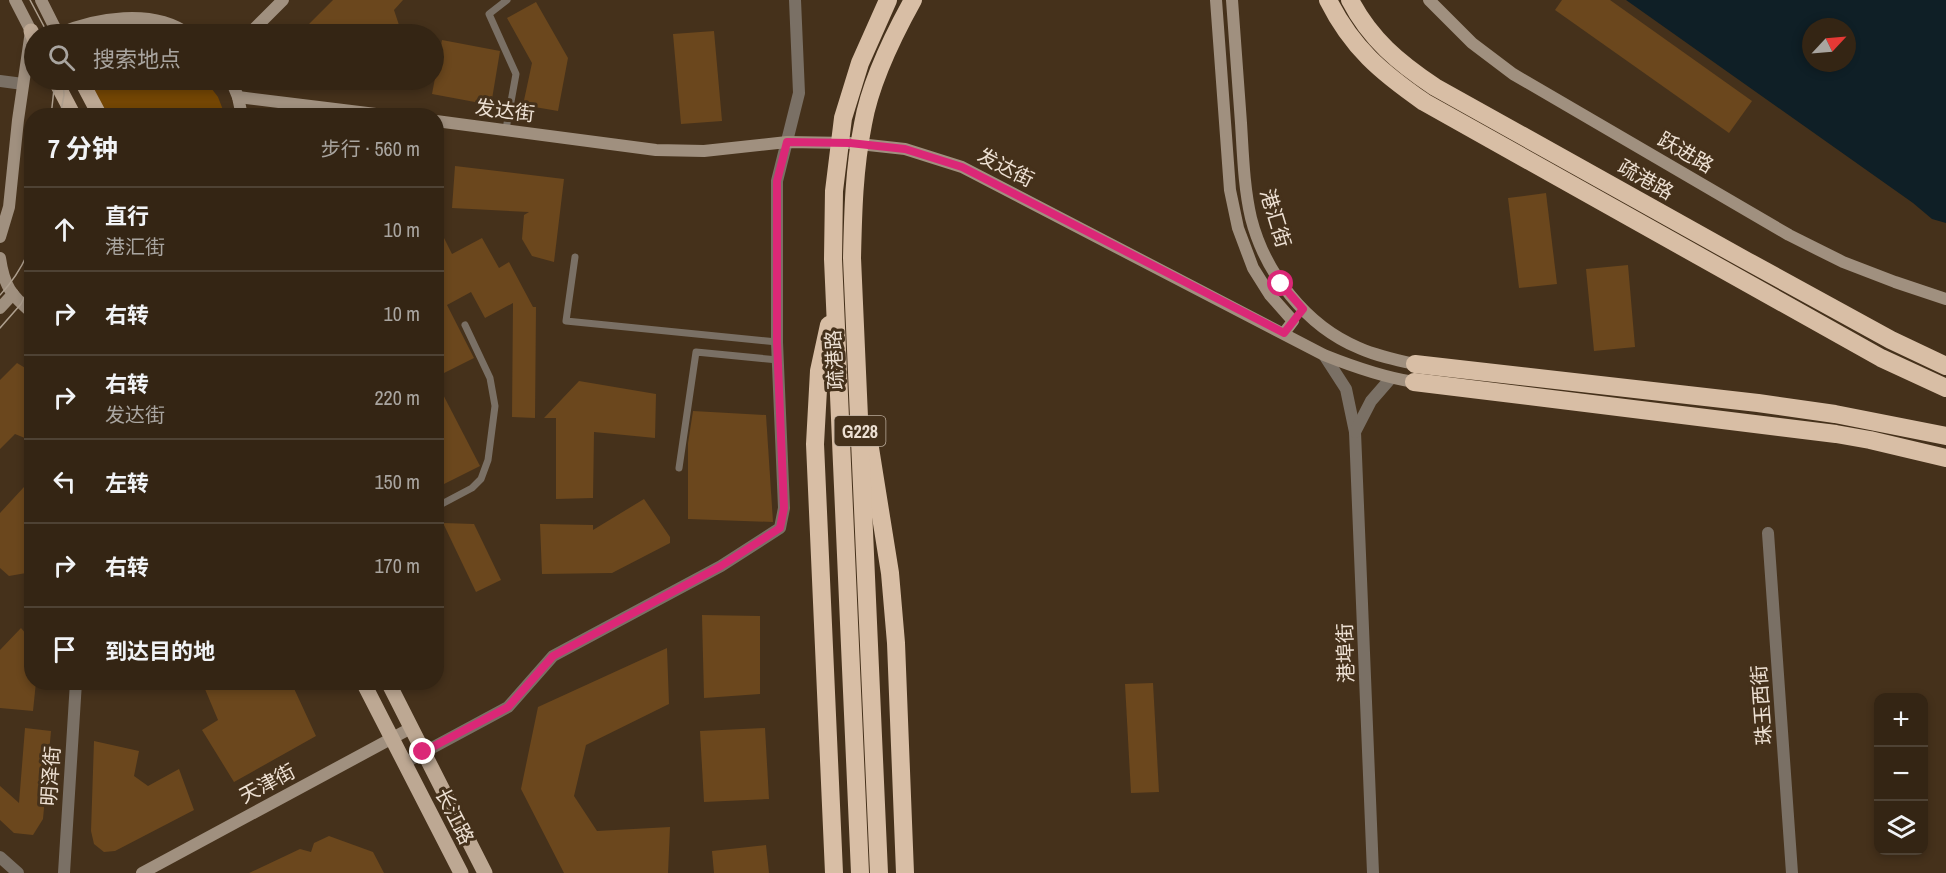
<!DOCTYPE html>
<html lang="zh">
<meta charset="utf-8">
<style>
:root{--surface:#342514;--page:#3c2d1d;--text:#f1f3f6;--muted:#a9a5a0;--line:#4e4234}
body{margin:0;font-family:"Archivo Narrow","Noto Sans SC",sans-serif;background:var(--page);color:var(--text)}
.controls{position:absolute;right:18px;bottom:18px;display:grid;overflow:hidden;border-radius:12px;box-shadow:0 3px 9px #0003}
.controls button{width:54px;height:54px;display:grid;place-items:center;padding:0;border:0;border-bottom:2px solid var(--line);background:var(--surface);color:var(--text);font:30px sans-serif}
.compass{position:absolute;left:1802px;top:18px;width:54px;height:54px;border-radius:50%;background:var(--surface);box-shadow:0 3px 9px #0003;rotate:64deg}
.stop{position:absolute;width:18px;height:18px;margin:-14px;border:4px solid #db2777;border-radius:50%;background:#fff}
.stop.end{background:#db2777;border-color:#fff;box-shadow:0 2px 6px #0008}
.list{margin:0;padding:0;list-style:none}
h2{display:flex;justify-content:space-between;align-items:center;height:78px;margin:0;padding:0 24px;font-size:26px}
h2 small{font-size:20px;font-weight:400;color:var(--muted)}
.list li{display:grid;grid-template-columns:39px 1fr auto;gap:18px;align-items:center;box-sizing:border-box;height:84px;padding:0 24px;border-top:2px solid var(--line)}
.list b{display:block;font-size:22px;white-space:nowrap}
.list p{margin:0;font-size:20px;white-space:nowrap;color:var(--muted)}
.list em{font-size:20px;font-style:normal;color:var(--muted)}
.icon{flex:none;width:33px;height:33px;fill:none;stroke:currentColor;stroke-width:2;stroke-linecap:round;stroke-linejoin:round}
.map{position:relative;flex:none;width:1946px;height:873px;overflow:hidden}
.search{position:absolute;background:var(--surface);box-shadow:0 3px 9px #0003;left:24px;top:24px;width:420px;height:66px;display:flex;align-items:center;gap:15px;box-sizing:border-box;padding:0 21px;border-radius:33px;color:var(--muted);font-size:22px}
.panel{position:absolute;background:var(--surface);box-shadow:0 3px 9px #0003;left:24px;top:108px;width:420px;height:582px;border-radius:24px}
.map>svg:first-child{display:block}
.green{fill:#744604}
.water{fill:#0f1f26;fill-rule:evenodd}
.building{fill:#6b471d}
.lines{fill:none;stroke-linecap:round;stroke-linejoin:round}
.lane{stroke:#7a7065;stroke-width:7}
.street{stroke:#7a7065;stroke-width:12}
.secondary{stroke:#a0907f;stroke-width:12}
.primary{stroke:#bda893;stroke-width:15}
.highway{stroke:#d8bea5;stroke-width:18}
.tram{stroke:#afa08f;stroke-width:1.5}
.route{stroke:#db2777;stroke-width:8}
.labels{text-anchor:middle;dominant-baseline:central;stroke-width:6;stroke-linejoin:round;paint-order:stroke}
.shield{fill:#45311b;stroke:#bbac9c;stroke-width:1.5}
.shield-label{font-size:18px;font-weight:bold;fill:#ede0d3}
.street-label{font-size:20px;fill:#ede0d3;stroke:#45311b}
</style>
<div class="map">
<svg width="1946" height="873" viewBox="0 0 1946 873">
<rect width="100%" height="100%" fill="#45311b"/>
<polygon class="green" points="87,80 205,80 218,97 225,115 106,115"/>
<path class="water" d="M 1626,0 L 1946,0 L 1946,223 L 1932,219 L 1913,203 ZM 1811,27 L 1847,27 L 1847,63 L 1811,63 Z"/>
<g class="building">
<polygon points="333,0 403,0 394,10 402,34 305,34 309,24"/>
<polygon points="1562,0 1610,0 1752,101 1729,133 1555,10"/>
<polygon points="536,2 568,58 558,111 523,105 532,63 507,18"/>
<polygon points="714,31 722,121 681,124 673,34"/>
<polygon points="442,40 500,51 491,105 432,94"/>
<polygon points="455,166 564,179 554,262 532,256 522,239 524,215 529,212 452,208"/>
<polygon points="1546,193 1557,284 1519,288 1508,198"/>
<polygon points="436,222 452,254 482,238 499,268 509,262 533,307 536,307 535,418 512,417 513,303 485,318 471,292 447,305 474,358 436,377"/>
<polygon points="1628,265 1635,347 1594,351 1586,269"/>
<polygon points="17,363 32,372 32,441 15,434 0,449 0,380"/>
<polygon points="436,381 480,466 436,488"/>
<polygon points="579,381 656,394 655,438 594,432 593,498 556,499 556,418 544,418"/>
<polygon points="693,411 766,415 773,522 688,519 688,443"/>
<polygon points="24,487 32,493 32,572 9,576 0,568 0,513"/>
<polygon points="644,499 670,537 670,543 612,573 542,574 540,524 593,525 593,530"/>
<polygon points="443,523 474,524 501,580 476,592"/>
<polygon points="702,615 760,616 760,694 704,698"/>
<polygon points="21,628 32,641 32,682 36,682 33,711 0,708 0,650"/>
<polygon points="667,648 669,704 586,745 574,796 597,831 670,827 668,873 564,873 521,789 538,707"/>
<polygon points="202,682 291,682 316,736 234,782 202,730 218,720"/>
<polygon points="1153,683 1159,792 1131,793 1125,684"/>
<polygon points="25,728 51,731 43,819 33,835 14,833 0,820 0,786 19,803"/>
<polygon points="765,728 769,799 704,802 700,731"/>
<polygon points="94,741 139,751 134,776 148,786 179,769 194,810 115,851 104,852 94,844 91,831"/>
<polygon points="329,836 373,852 384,873 249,873 300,849 311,852 314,843"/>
<polygon points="766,845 769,873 714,873 712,851"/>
</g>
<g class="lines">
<g class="lane">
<polyline points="506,129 516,74 489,14 507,0"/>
<polyline points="575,257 566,321 777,342"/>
<polyline points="679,468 696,352 778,360"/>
<polyline points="436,507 472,488 481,479 488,460 495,406 490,378 465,325"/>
</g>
<g class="street">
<polyline points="0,81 23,84"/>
<polyline points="1324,355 1346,389 1355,432 1373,873"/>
<polyline points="1355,432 1371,401 1391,378"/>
<polyline points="1768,533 1792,873"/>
<polyline points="404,763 508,707 553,656 721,566 780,528 784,508 777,342 777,181 799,93 795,0"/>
<polyline points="0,857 18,873"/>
<polyline points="64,873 76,682"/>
</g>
<g class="secondary">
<polyline points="41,0 58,34"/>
<polyline points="1216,0 1230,190 1238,228 1253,268 1270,295 1293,321 1284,333"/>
<path d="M 1232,0 C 1235,41 1238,82 1241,123 C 1243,155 1244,188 1251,218 C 1265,273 1306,326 1359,348 C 1377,356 1396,360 1415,364"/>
<polyline points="1429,0 1472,43 1513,74 1789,235 1843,262 1895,282 1946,299"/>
<path d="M 58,34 C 95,18 153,8 188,34"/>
<polyline points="249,34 283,0"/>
<polyline points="231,80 238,97 242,116"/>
<polyline points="238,97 392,116"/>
<path d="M 436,121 L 656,150 L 704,151 L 787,142 L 850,143 L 905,149 L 962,167 L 1324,355 C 1354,367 1382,377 1414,382"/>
<polyline points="0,237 9,207 18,120 31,31 15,0"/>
<path d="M 0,258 C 4,286 11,295 32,313"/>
<polyline points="0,308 13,294"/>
<polyline points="142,873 411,728"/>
</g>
<g class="primary">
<polyline points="31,31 34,38"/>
<polyline points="55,80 74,116"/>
<polyline points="81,80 100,116"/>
<polyline points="363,682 461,873"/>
<polyline points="388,682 485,873"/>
</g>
<g class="highway">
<path d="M 1328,0 C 1352,48 1381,72 1424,102 L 1881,358 L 1946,388"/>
<path d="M 1350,0 C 1370,39 1399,63 1435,87 L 1747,261 L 1891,340 L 1946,366"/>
<polyline points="829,325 819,371 815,444 834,873"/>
<polyline points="1415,364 1758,403 1835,414 1946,436"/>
<polyline points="1414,382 1836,434 1870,440 1946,458"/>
<polyline points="870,448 890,573 896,643 905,873"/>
<polyline points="860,873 833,259 834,191 843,118 860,63 888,0"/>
<path d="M 879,873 L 852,258 C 853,213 854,169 863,124 C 870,84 893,36 913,0"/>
</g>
<g class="tram">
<polyline points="30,0 48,34"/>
<polyline points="51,116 55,80"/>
<polyline points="60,116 64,95 63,80"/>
<path d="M 0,295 C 15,279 25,263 32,242"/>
<polyline points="0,328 21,304 32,281"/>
</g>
</g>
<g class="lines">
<polyline class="route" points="423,752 508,707 553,656 721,566 780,528 784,508 777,342 777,181 787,142 850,143 905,149 962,167 1284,333 1303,309 1281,284"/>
</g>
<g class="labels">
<rect class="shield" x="834.5" y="416" width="51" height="30" rx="4.5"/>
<g class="shield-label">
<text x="860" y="431">G228</text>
</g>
<g class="street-label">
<text transform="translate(505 110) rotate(7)">发达街</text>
<text transform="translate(1686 152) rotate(30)">跃进路</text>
<text transform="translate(1006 167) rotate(27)">发达街</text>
<text transform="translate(1646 179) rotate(29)">疏港路</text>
<text transform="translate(1276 218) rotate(73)">港汇街</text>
<text transform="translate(834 360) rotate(-93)">疏港路</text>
<text transform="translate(1345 653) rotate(-92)">港埠街</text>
<text transform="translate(1761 705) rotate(-94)">珠玉西街</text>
<text transform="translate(50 776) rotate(-86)">明泽街</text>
<text transform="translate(267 783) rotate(-28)">天津街</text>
<text transform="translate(455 816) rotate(63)">长江路</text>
</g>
</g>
</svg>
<div class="controls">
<button>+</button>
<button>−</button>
<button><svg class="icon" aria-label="layers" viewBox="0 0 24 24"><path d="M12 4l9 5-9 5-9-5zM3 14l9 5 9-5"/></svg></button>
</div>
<svg class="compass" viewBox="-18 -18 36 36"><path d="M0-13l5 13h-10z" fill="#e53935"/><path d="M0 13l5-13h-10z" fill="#a9a5a0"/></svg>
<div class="stop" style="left:1281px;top:284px"></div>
<div class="stop end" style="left:423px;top:752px"></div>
<div class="search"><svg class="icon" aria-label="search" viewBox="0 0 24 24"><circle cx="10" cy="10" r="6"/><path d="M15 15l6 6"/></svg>搜索地点</div>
<section class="panel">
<h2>7 分钟<small>步行 · 560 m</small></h2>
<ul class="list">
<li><svg class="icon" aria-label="ahead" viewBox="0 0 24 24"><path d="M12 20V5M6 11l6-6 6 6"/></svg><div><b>直行</b><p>港汇街</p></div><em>10 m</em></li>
<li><svg class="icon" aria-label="right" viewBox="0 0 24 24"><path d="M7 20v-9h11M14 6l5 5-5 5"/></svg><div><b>右转</b></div><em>10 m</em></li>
<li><svg class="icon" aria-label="right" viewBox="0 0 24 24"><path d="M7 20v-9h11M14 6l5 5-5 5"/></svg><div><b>右转</b><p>发达街</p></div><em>220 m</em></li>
<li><svg class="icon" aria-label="left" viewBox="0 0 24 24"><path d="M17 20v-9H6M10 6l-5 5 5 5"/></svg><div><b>左转</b></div><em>150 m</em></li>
<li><svg class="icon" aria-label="right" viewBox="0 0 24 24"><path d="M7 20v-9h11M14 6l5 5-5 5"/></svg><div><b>右转</b></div><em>170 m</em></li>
<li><svg class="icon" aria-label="arrive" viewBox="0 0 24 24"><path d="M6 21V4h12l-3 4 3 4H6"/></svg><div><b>到达目的地</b></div></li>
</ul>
</section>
</div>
